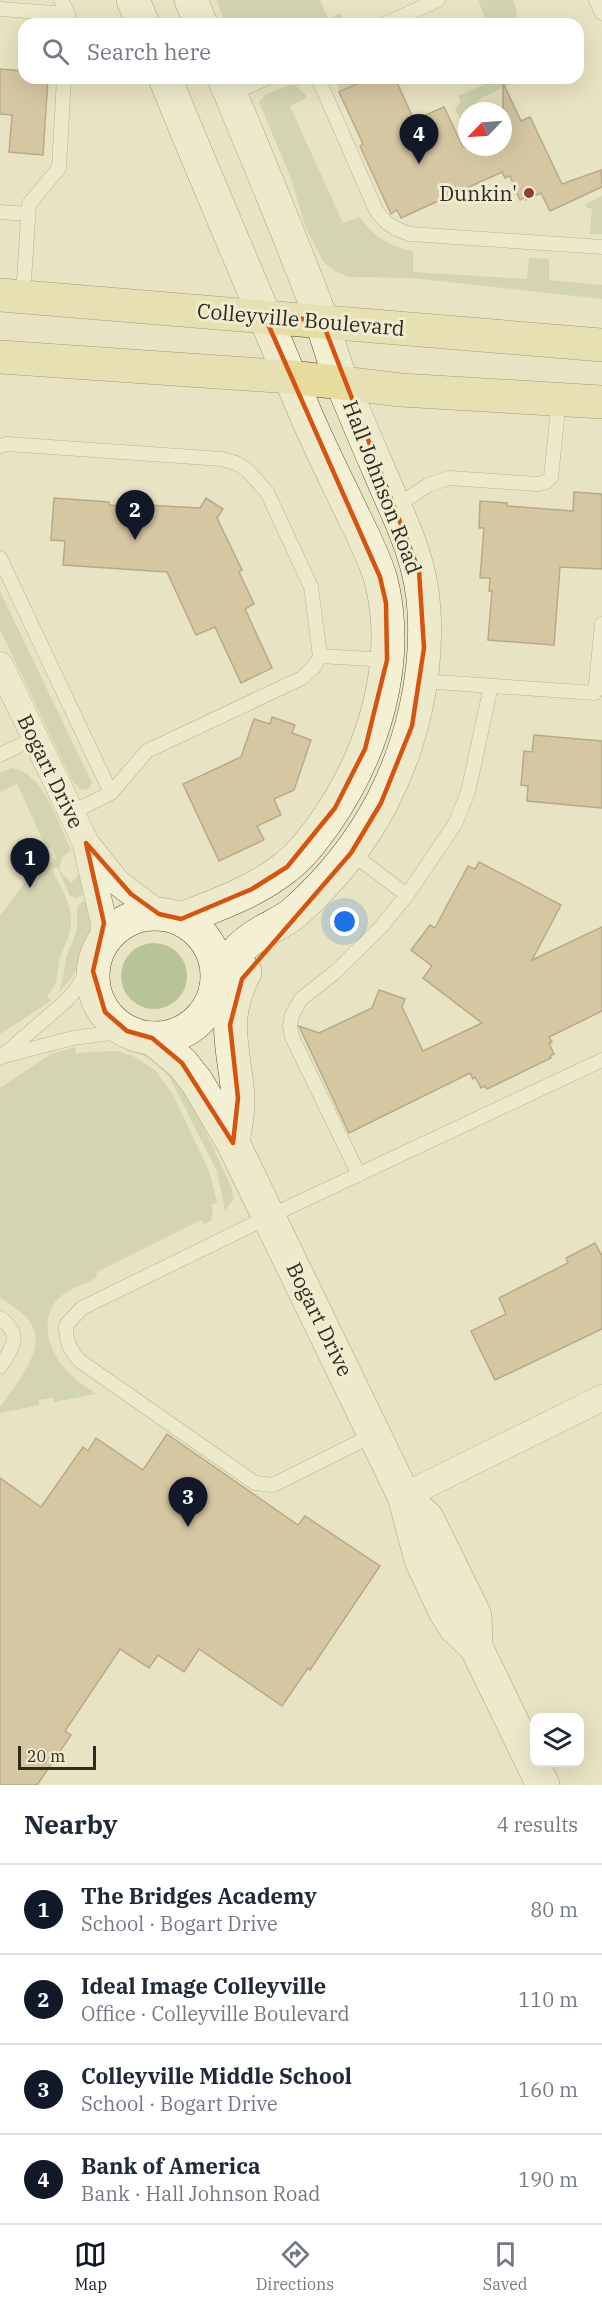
<!DOCTYPE html>
<meta charset="utf-8">
<style>
:root{--surface:#fff;--page:#f2f2f3;--text:#1f2937;--muted:#747a83;--line:#e0e1e3;--accent:#111827}
body{margin:0;font-family:"IBM Plex Serif",serif;background:var(--page);color:var(--text)}
.controls{position:absolute;right:18px;bottom:18px;display:grid;overflow:hidden;border-radius:12px;box-shadow:0 6px 24px #0002}
.controls button{width:54px;height:54px;display:grid;place-items:center;padding:0;border:0;border-bottom:2px solid var(--line);background:var(--surface);color:var(--text);font:30px sans-serif}
.compass{position:absolute;left:458px;top:102px;width:54px;height:54px;border-radius:50%;background:var(--surface);box-shadow:0 6px 24px #0002;rotate:245deg}
.scale{position:absolute;left:18px;bottom:15px;width:78px;box-sizing:border-box;padding-left:6px;border:3px solid #312a1e;border-top:0;font-size:16px;line-height:21px;white-space:nowrap;color:#312a1e;-webkit-text-stroke:4px #f0ecd1;paint-order:stroke}
.you{position:absolute;left:345px;top:922px;width:21px;height:21px;margin:-15px;border:4px solid #fff;border-radius:50%;background:#1a73e8;box-shadow:0 0 0 9px #1a73e833}
.badge{display:grid;place-items:center;width:39px;height:39px;border-radius:50%;background:var(--accent);color:#fff;font-size:20px;font-weight:700}
.pin{position:absolute;translate:-50% -50px;filter:drop-shadow(0 2px 3px #0008)}
.pin::after{content:'';position:absolute;top:32px;width:21px;height:18px;background:inherit;clip-path:polygon(0 0,100% 0,50% 100%)}
.list{margin:0;padding:0;list-style:none}
h2{display:flex;justify-content:space-between;align-items:center;height:78px;margin:0;padding:0 24px;font-size:26px}
h2 small{font-size:20px;font-weight:400;color:var(--muted)}
.list li{display:grid;grid-template-columns:39px 1fr auto;gap:18px;align-items:center;box-sizing:border-box;height:90px;padding:0 24px;border-top:2px solid var(--line)}
.list b{display:block;font-size:22px;white-space:nowrap}
.list p{margin:0;font-size:20px;white-space:nowrap;color:var(--muted)}
.list em{font-size:20px;font-style:normal;color:var(--muted)}
.icon{flex:none;width:33px;height:33px;fill:none;stroke:currentColor;stroke-width:2;stroke-linecap:round;stroke-linejoin:round}
.map{position:relative;flex:none;width:602px;height:1785px;overflow:hidden}
.search{position:absolute;background:var(--surface);box-shadow:0 6px 24px #0002;left:18px;right:18px;top:18px;height:66px;display:flex;align-items:center;gap:15px;box-sizing:border-box;padding:0 21px;border-radius:18px;color:var(--muted);font-size:22px}
.sheet{height:438px;background:var(--surface)}
nav{display:flex;justify-content:space-around;align-items:center;box-sizing:border-box;height:84px;border-top:2px solid var(--line);background:var(--surface);font-size:16px;color:var(--muted)}
nav a{display:grid;justify-items:center;gap:3px}
nav .on{color:var(--accent)}
.map>svg:first-child{display:block}
.green{fill:#b8c498}
.building{fill:#c1a47d;stroke:#7c6344;stroke-width:1.5}
.lines{fill:none;stroke-linecap:round;stroke-linejoin:round}
.lane-casing{stroke:#7f755c;stroke-width:15}
.street-casing{stroke:#7f755c;stroke-width:27}
.secondary-casing{stroke:#61563f;stroke-width:34}
.primary-casing{stroke:#4e422f;stroke-width:34}
.lane{stroke:#f4f0d4;stroke-width:14}
.street{stroke:#f4f0d4;stroke-width:26}
.secondary{stroke:#f4f0d4;stroke-width:33}
.primary{stroke:#e7dc9e;stroke-width:33}
.marked{fill:none;stroke:#d6540e;stroke-width:4.5;stroke-linejoin:round}
.poi-dot{fill:#874033;stroke:#f0ecd1;stroke-width:2}
.labels{text-anchor:middle;dominant-baseline:central;stroke-width:6;stroke-linejoin:round;paint-order:stroke}
.poi-label{font-size:21px;fill:#312a1e;stroke:#f0ecd1;text-anchor:end}
.street-label{font-size:21px;fill:#312a1e;stroke:#f0ecd1}
</style>
<div class="map">
<svg width="602" height="1785" viewBox="0 0 602 1785">
<rect width="100%" height="100%" fill="#e8e3c2"/>
<g class="green">
<polygon points="216,0 320,0 328,19 341,13 343,22 226,24"/>
<path d="M 478,0 L 513,0 C 528,32 493,24 473,24 L 485,18 Z"/>
<polygon points="337,78 370,78 339,92"/>
<polygon points="498,78 524,78 479,99 471,111 467,111 467,134 455,108 461,102 458,96"/>
<path d="M 290,85 L 295,85 L 306,95 L 306,98 L 290,106 L 343,223 L 360,217 C 374,237 390,247 413,251 L 413,272 L 527,279 L 529,258 L 549,259 L 549,280 L 602,285 L 602,299 L 412,278 L 349,277 L 337,272 L 324,263 L 305,226 L 290,176 L 259,102 L 266,94 Z"/>
<polygon points="602,196 602,234 590,234 592,209 587,208 585,204"/>
<polygon points="0,591 90,779 92,783 89,789 81,790 73,782 0,630"/>
<path d="M 12,768 C 44,773 58,823 71,850 L 62,857 L 59,870 L 71,883 L 82,872 L 89,892 L 76,898 L 70,896 L 57,867 L 52,869 C 61,888 75,909 70,931 C 68,941 61,951 59,962 C 57,975 58,986 47,995 L 51,1001 L 0,1034 L 0,916 L 34,870 L 57,859 L 52,847 L 47,849 L 17,784 L 0,792 L 0,773 Z"/>
<path d="M 91,898 C 92,942 87,962 57,995 C 64,982 63,972 66,958 C 69,948 76,938 77,927 C 78,919 75,912 79,904 Z"/>
<circle cx="154" cy="976" r="33"/>
<polygon points="118,1045 148,1051 180,1077 232,1188 233,1200 225,1211 217,1171 169,1076 147,1057"/>
<path d="M 75,1047 L 76,1053 L 116,1051 L 133,1056 L 156,1071 L 173,1095 L 209,1171 L 217,1202 L 211,1205 L 213,1211 L 211,1221 L 204,1224 L 201,1220 L 97,1272 L 96,1278 C 85,1284 68,1289 59,1298 C 37,1319 50,1356 70,1374 C 78,1382 88,1388 96,1394 L 54,1402 L 53,1398 L 39,1400 L 39,1405 L 0,1413 L 0,1407 C 17,1382 55,1343 23,1314 C 16,1308 8,1303 0,1298 L 0,1088 L 51,1054 Z"/>
</g>
<g class="building">
<polygon points="0,69 24,71 24,78 48,78 43,155 9,152 12,115 0,114"/>
<polygon points="370,78 395,78 414,120 444,107 463,147 503,147 503,83 521,121 530,117 562,184 601,170 602,187 550,211 541,193 526,200 525,197 520,200 510,176 505,178 502,172 401,218 397,210 391,214 360,146 363,144 339,92"/>
<polygon points="574,492 602,494 602,569 560,567 554,645 488,640 492,591 489,591 490,578 480,578 484,528 479,528 480,501 507,503 507,506 573,511"/>
<polygon points="54,498 109,502 109,505 146,508 147,505 200,508 206,498 223,509 217,518 242,570 239,572 254,604 245,609 272,668 241,683 215,627 196,635 167,572 63,565 65,541 51,540"/>
<polygon points="272,717 295,725 292,733 311,740 294,790 274,799 281,815 257,826 264,840 219,861 183,784 241,757 254,719 270,724"/>
<polygon points="534,735 602,741 602,808 527,801 528,786 521,785 524,751 532,752"/>
<polygon points="479,862 561,905 532,960 602,927 602,1011 549,1037 552,1042 549,1043 554,1054 550,1056 551,1058 487,1089 485,1086 481,1088 475,1077 473,1079 470,1073 349,1133 299,1026 319,1033 372,1008 379,990 405,999 402,1007 423,1051 482,1023 423,978 432,966 411,950 430,925 435,928 468,866 475,869"/>
<polygon points="595,1243 602,1256 602,1329 495,1380 471,1331 506,1314 499,1298 568,1263 566,1258"/>
<polygon points="167,1434 298,1525 305,1516 380,1566 310,1670 308,1668 282,1706 199,1649 184,1672 158,1655 149,1668 120,1649 65,1731 71,1735 37,1785 0,1785 0,1478 41,1507 83,1447 88,1451 96,1438 143,1470"/>
</g>
<g class="lines">
<g class="lane-casing">
<g id="lane">
<polyline points="61,0 68,14 67,24"/>
<polyline points="596,0 602,13"/>
<polyline points="0,9 68,14"/>
<polyline points="385,24 438,0"/>
<path d="M 318,78 L 376,210 C 385,224 395,229 410,234 L 602,247"/>
<polyline points="230,94 267,78"/>
<polyline points="0,212 28,214"/>
<polyline points="23,296 29,204 59,168 64,78"/>
<polyline points="0,446 7,444 222,459 236,463 247,470 267,492 311,587 320,656"/>
<polyline points="395,507 428,485 449,478 538,484 546,482 551,477 559,400"/>
<polyline points="0,558 111,793"/>
<polyline points="421,681 595,693 602,624"/>
<polyline points="0,755 35,738"/>
<polyline points="71,813 111,793 147,751 302,678 314,667 320,656 387,660"/>
<polyline points="351,853 407,895"/>
<polyline points="4,1056 73,1038 127,1031"/>
<polyline points="0,1058 67,1000 77,988 96,957"/>
<polyline points="359,1175 292,1037 290,1026 292,1015 301,999 334,973 380,928 407,895 455,824 468,792 491,686"/>
<path d="M 0,1318 C 23,1335 13,1347 0,1367"/>
<path d="M 375,1434 L 273,1485 L 255,1483 L 80,1361 C 69,1349 66,1341 66,1325 L 82,1308 L 270,1216 L 602,1060"/>
</g>
</g>
<g class="street-casing">
<g id="street">
<polyline points="0,665 86,843 117,882 159,914"/>
<polyline points="87,850 104,923 103,941"/>
<polyline points="404,1496 602,1398"/>
</g>
</g>
<g class="secondary-casing">
<g id="secondary">
<polyline points="133,0 143,24"/>
<polyline points="191,0 201,24"/>
<path d="M 165,78 C 210,189 258,299 304,410 C 319,446 337,481 354,517 C 364,537 375,559 381,580 C 402,663 373,754 325,823 C 313,839 302,855 286,867 C 255,892 217,905 181,919"/>
<circle cx="155" cy="976" r="62"/>
<path d="M 216,988 C 227,961 237,946 264,931 C 274,925 286,920 294,913 C 330,881 361,843 383,800 C 412,743 428,675 424,611 C 422,567 405,529 387,489 C 372,454 357,420 343,385 C 332,358 325,329 315,302 C 286,227 255,152 224,78"/>
<polyline points="152,1038 182,1063 197,1082 233,1143 404,1496 421,1560 445,1611 455,1627 476,1647 543,1785"/>
<path d="M 233,1143 C 235,1128 239,1111 238,1096 C 234,1047 220,1020 245,972"/>
<polyline points="414,1506 427,1518 468,1601 475,1616 476,1647"/>
</g>
</g>
<g class="primary-casing">
<g id="primary">
<polyline points="0,295 602,345"/>
<polyline points="0,357 291,377 401,390 602,402"/>
</g>
</g>
<use href="#lane" class="lane"/>
<use href="#street" class="street"/>
<use href="#secondary" class="secondary"/>
<use href="#primary" class="primary"/>
</g>
<path d="M0 0H602V1785H0ZM 264,315 L 322,321 L 419,571 L 424,648 L 412,726 L 381,803 L 351,853 L 242,979 L 230,1025 L 238,1098 L 233,1143 L 182,1063 L 152,1038 L 127,1031 L 105,1012 L 93,971 L 104,923 L 86,843 L 131,894 L 159,914 L 181,919 L 252,889 L 287,867 L 335,808 L 365,749 L 387,660 L 386,603 L 380,577 Z" fill="#e8e3c2" fill-opacity=".55" fill-rule="evenodd"/>
<path class="marked" d="M 264,315 L 322,321 L 419,571 L 424,648 L 412,726 L 381,803 L 351,853 L 242,979 L 230,1025 L 238,1098 L 233,1143 L 182,1063 L 152,1038 L 127,1031 L 105,1012 L 93,971 L 104,923 L 86,843 L 131,894 L 159,914 L 181,919 L 252,889 L 287,867 L 335,808 L 365,749 L 387,660 L 386,603 L 380,577 Z"/>
<circle class="poi-dot" cx="529" cy="193" r="6"/>
<g class="labels">
<g class="poi-label">
<text x="517" y="193">Dunkin'</text>
</g>
<g class="street-label">
<text transform="translate(301 319) rotate(5)">Colleyville Boulevard</text>
<text transform="translate(383 487) rotate(69)">Hall Johnson Road</text>
<text transform="translate(51 771) rotate(64)">Bogart Drive</text>
<text transform="translate(320 1319) rotate(64)">Bogart Drive</text>
</g>
</g>
</svg>
<div class="controls">
<button><svg class="icon" aria-label="layers" viewBox="0 0 24 24"><path d="M12 4l9 5-9 5-9-5zM3 14l9 5 9-5"/></svg></button>
</div>
<svg class="compass" viewBox="-18 -18 36 36"><path d="M0-13l5 13h-10z" fill="#e53935"/><path d="M0 13l5-13h-10z" fill="#747a83"/></svg>
<div class="scale">20 m</div>
<div class="you"></div>
<div class="pin badge" style="left:30px;top:888px">1</div>
<div class="pin badge" style="left:135px;top:540px">2</div>
<div class="pin badge" style="left:188px;top:1527px">3</div>
<div class="pin badge" style="left:419px;top:164px">4</div>
<div class="search"><svg class="icon" aria-label="search" viewBox="0 0 24 24"><circle cx="10" cy="10" r="6"/><path d="M15 15l6 6"/></svg>Search here</div>
</div>
<section class="sheet">
<h2>Nearby<small>4 results</small></h2>
<ul class="list">
<li><span class="badge">1</span><div><b>The Bridges Academy</b><p>School · Bogart Drive</p></div><em>80 m</em></li>
<li><span class="badge">2</span><div><b>Ideal Image Colleyville</b><p>Office · Colleyville Boulevard</p></div><em>110 m</em></li>
<li><span class="badge">3</span><div><b>Colleyville Middle School</b><p>School · Bogart Drive</p></div><em>160 m</em></li>
<li><span class="badge">4</span><div><b>Bank of America</b><p>Bank · Hall Johnson Road</p></div><em>190 m</em></li>
</ul>
</section>
<nav>
<a class="on"><svg class="icon" aria-label="map" viewBox="0 0 24 24"><path d="M3 6l6-2 6 2 6-2v14l-6 2-6-2-6 2zM9 4v14M15 6v14"/></svg>Map</a>
<a><svg class="icon" aria-label="directions" viewBox="0 0 24 24"><path d="M12 3l9 9-9 9-9-9zM9 14v-3h6M13 9l2 2-2 2"/></svg>Directions</a>
<a><svg class="icon" aria-label="saved" viewBox="0 0 24 24"><path d="M7 4h10v16l-5-4-5 4z"/></svg>Saved</a>
</nav>
